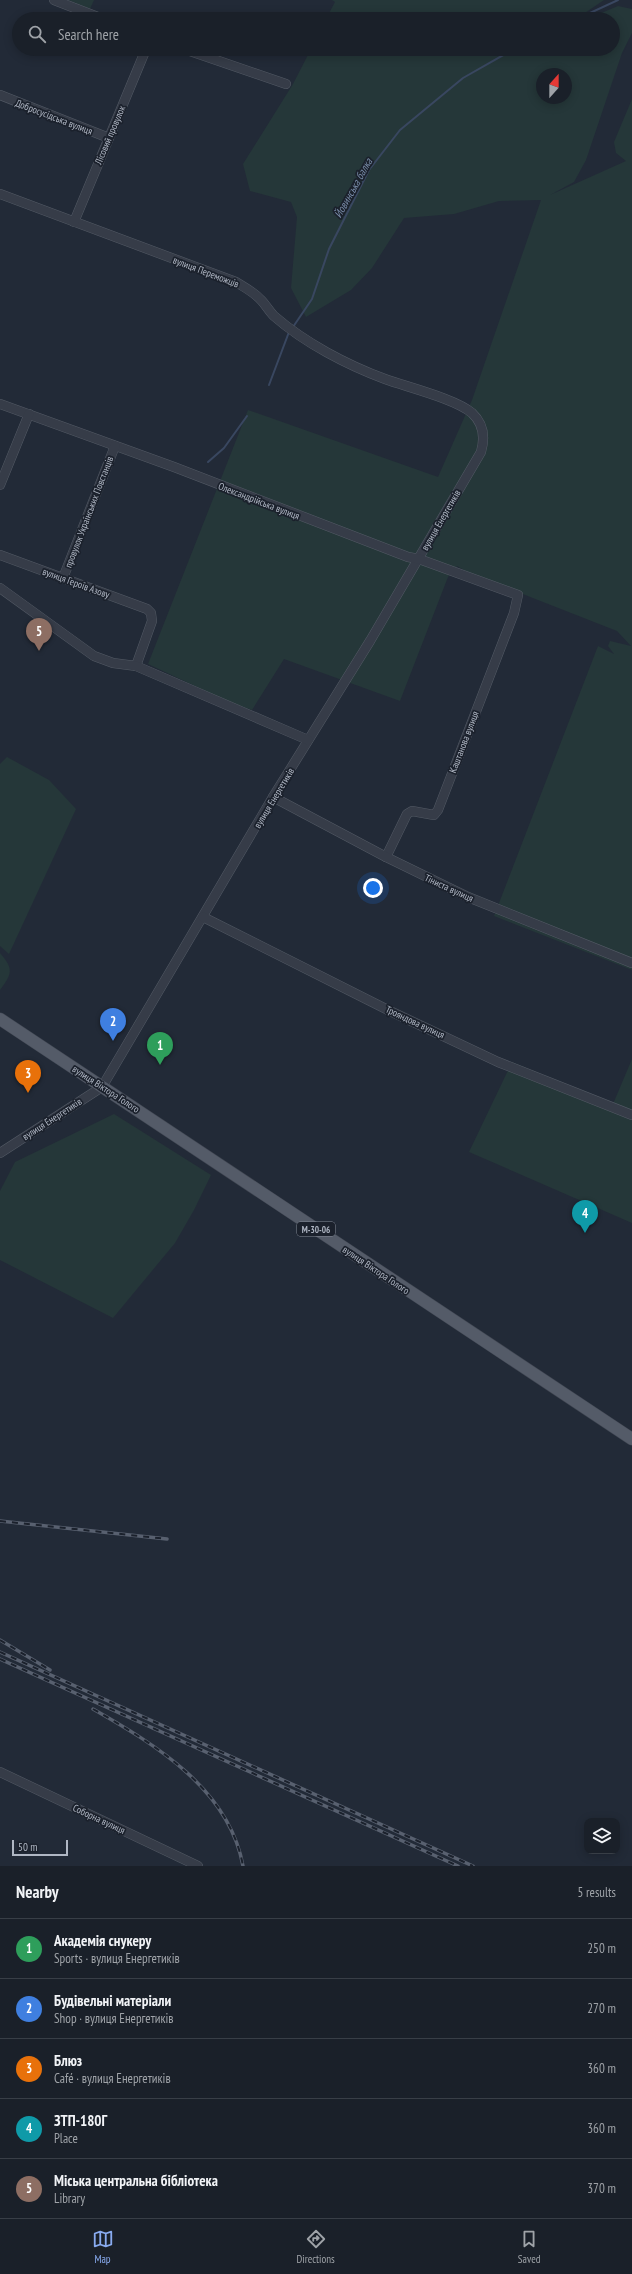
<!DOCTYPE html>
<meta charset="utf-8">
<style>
:root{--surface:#1a2029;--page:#272d35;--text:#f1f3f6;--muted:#9fa3a8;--line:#383e46;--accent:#89abf0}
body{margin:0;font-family:"PT Sans Narrow",sans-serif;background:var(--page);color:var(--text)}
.controls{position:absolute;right:12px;bottom:12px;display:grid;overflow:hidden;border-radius:8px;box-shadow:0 2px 10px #0003}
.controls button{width:36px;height:36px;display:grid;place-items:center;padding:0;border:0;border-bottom:1px solid var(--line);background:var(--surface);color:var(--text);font:20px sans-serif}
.compass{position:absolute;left:536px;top:68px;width:36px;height:36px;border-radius:50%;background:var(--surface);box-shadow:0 2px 10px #0003;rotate:21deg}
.scale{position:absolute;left:12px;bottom:10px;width:56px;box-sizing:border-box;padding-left:4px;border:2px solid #b0b7c4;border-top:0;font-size:11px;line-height:14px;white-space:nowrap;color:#b0b7c4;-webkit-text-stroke:3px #1b212c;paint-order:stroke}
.you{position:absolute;left:373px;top:888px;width:14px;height:14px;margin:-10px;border:3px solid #fff;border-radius:50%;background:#1a73e8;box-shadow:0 0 0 6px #1a73e833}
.badge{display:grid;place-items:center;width:26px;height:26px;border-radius:50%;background:var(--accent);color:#fff;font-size:13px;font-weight:700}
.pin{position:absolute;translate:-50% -33px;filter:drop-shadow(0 1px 2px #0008)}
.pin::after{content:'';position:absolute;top:21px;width:14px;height:12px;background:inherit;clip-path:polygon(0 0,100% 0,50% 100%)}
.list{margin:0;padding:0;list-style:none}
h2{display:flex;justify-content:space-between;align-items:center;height:52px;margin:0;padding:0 16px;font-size:17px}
h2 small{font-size:13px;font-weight:400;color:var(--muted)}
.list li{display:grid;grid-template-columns:26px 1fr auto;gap:12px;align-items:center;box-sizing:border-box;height:60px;padding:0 16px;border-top:1px solid var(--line)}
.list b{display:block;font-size:15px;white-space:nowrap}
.list p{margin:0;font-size:13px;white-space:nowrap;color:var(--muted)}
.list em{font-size:13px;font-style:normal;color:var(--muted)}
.icon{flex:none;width:22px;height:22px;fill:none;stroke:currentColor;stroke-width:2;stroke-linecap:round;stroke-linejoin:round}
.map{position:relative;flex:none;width:632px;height:1866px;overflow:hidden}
.search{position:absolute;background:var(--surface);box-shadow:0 2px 10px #0003;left:12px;right:12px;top:12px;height:44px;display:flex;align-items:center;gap:10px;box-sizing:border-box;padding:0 14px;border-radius:22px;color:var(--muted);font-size:15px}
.sheet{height:352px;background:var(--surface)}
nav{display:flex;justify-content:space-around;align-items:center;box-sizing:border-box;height:56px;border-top:1px solid var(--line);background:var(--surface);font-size:11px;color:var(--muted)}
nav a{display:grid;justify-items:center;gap:2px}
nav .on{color:var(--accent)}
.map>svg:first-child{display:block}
.green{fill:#253739;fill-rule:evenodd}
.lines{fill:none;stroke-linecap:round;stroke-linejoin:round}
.stream{stroke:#394760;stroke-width:2}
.minor-casing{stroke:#535a65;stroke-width:10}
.major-casing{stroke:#3f4551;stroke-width:13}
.minor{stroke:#363c48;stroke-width:9}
.major{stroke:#545b68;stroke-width:12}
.rail-casing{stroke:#58606f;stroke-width:3.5}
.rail{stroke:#1b212c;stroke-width:2;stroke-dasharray:6;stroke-linecap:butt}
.labels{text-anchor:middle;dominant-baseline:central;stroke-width:3.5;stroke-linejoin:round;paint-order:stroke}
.shield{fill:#1b212c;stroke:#838a96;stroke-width:1}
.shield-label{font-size:9px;font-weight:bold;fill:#b0b7c4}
.street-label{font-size:10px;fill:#b0b7c4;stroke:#1b212c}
.water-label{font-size:11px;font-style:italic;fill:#7a8daa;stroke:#1b212c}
</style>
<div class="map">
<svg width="632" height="1866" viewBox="0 0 632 1866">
<rect width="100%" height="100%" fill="#222a37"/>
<g class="green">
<polygon points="68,0 94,0 90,9"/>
<polygon points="332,0 604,0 576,19 326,19 335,2"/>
<path d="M 618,6 L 632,9 L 632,33 L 622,53 L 586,160 L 574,182 L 550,195 L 626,161 L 616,153 L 614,142 L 632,99 L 632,970 L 494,916 L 598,646 L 614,654 L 608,646 L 610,641 L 631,646 L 617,631 L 469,573 L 457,566 L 448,577 L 400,701 L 284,659 L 252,710 L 227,701 L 148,664 L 248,410 L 438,477 L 472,400 L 541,200 L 499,201 L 454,214 L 404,218 L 372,268 L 351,290 L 306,317 L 291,288 L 297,217 L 291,202 L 250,191 L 243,164 L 293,84 L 311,49 L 613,49 L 613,19 L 587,19 ZM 542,74 L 566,74 L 566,98 L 542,98 Z"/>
<polygon points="7,757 49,780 76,809 9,954 0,946 0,764"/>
<path d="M 0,953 C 14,969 12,974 0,990 Z"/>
<polygon points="632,1059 632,1223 469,1152 512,1062 613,1104"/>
<polygon points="114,1114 211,1175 194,1210 175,1243 113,1318 0,1260 0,1191 15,1162"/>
</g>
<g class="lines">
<g class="stream">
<polyline points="577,19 618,0"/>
<polyline points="293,327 312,299 329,249 369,170 400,130 463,78 514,49"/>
<polyline points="269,385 289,332"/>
<polyline points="208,462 224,448 247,416"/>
</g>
<g class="minor-casing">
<g id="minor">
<polyline points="54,0 103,19"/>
<polyline points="184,49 286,84"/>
<polyline points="0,95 109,138"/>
<path d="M 0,194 L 236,282 C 244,287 254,292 261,300 C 266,305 269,311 274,316 C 305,343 347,365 385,379 C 407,387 456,399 472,413 C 484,424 485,438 481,452 L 370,641 L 273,797 L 102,1087 L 0,1153"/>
<polyline points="74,222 146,49"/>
<polyline points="0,404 174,467 408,557 419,559 518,595 514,613 438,810 434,815 412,811 407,814 386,857"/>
<polyline points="0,485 29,414"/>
<polyline points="0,555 147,609 151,613 152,621 136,666"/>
<polyline points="63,578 115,446"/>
<polyline points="0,588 94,656 113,663 136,666 308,740"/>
<polyline points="273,797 386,857 468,897 632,963"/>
<polyline points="203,917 390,1011 498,1062 632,1115"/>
<polyline points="0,1772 198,1866"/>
</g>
</g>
<g class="major-casing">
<polyline id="major" points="0,1019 632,1439"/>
</g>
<use href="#minor" class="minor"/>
<use href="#major" class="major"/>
<g class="rail-casing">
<g id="rail">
<polyline points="0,1521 167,1539"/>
<polyline points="0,1640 50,1670"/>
<polyline points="0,1652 473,1866"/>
<polyline points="0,1659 458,1866"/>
<path d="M 93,1709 C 156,1745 229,1789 243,1866"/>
</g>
</g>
<use href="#rail" class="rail"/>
</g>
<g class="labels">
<rect class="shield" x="297" y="1222" width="38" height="14" rx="3"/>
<g class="shield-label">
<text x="316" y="1229">М-30-06</text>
</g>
<g class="street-label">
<text transform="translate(54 117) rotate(21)">Добросусідська вулиця</text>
<text transform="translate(110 135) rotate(-67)">Лісовий провулок</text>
<text transform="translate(206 272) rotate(21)">вулиця Переможців</text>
<text transform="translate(259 501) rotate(21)">Олександрійська вулиця</text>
<text transform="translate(89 512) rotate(-69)">провулок Українських Повстанців</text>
<text transform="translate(441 520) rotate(-60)">вулиця Енергетиків</text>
<text transform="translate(76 583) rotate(20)">вулиця Героїв Азову</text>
<text transform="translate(464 742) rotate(-69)">Каштанова вулиця</text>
<text transform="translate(274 798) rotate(-59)">вулиця Енергетиків</text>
<text transform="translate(449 888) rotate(25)">Тіниста вулиця</text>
<text transform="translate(415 1022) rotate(25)">Трояндова вулиця</text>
<text transform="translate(106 1089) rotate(33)">вулиця Віктора Голого</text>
<text transform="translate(52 1119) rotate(-33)">вулиця Енергетиків</text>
<text transform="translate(376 1270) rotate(34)">вулиця Віктора Голого</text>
<text transform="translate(99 1819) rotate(25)">Соборна вулиця</text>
</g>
<g class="water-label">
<text transform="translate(353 188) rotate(-61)">Йовинська балка</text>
</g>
</g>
</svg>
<div class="controls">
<button><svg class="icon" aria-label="layers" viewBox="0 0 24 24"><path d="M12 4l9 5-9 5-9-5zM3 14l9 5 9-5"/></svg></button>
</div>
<svg class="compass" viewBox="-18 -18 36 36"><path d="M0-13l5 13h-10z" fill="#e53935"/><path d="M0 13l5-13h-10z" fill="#9fa3a8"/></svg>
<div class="scale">50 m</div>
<div class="you"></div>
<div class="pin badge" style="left:160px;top:1065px;background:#2e9e5b">1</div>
<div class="pin badge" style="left:113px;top:1041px;background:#3f7fe0">2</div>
<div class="pin badge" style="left:28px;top:1093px;background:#e8710a">3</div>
<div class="pin badge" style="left:585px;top:1233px;background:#0f9aa8">4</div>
<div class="pin badge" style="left:39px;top:651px;background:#8d6e63">5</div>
<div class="search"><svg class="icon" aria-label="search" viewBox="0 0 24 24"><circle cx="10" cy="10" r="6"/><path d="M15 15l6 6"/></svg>Search here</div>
</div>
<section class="sheet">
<h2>Nearby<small>5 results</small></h2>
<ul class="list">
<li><span class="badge" style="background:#2e9e5b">1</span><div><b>Академія снукеру</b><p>Sports · вулиця Енергетиків</p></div><em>250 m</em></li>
<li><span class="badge" style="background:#3f7fe0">2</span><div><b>Будівельні матеріали</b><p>Shop · вулиця Енергетиків</p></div><em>270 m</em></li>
<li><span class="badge" style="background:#e8710a">3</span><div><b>Блюз</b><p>Café · вулиця Енергетиків</p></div><em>360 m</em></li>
<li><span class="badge" style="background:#0f9aa8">4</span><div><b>ЗТП-180Г</b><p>Place</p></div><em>360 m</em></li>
<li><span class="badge" style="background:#8d6e63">5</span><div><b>Міська центральна бібліотека</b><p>Library</p></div><em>370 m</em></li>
</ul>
</section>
<nav>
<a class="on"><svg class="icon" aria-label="map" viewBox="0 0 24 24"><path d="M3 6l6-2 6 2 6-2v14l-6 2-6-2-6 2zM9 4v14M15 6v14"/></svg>Map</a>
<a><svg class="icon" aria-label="directions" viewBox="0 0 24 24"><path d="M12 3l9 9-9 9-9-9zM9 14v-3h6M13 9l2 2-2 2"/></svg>Directions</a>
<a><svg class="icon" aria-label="saved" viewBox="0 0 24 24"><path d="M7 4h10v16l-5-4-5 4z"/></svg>Saved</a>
</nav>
